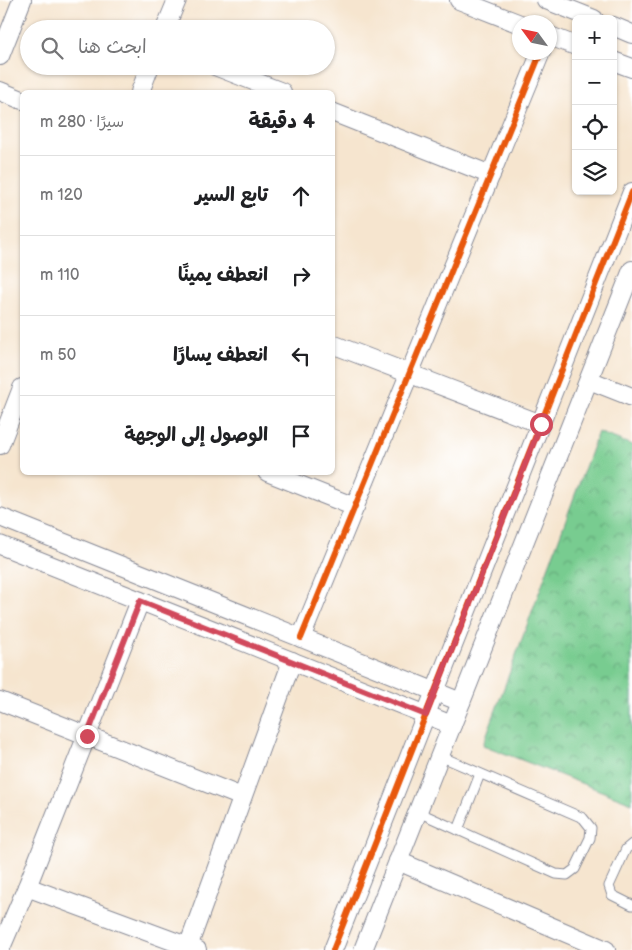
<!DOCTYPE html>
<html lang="ar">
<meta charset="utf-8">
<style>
:root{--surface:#fff;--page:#f2f2f2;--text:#202124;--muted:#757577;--line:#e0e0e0}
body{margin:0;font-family:"Balsamiq Sans","Playpen Sans Arabic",sans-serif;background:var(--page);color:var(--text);direction:rtl}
.controls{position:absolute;right:15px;top:15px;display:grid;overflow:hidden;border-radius:8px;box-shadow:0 1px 4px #0004}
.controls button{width:45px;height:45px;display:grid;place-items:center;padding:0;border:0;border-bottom:1px solid var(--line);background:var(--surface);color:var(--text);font:25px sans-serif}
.compass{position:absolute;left:512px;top:15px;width:45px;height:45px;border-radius:50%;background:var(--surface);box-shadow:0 1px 4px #0004;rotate:303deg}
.stop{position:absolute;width:15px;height:15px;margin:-11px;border:4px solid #d1495b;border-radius:50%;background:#fff}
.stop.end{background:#d1495b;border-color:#fff;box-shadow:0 1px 5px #0008}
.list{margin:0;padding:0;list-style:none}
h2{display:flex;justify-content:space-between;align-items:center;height:65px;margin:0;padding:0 20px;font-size:21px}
h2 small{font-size:16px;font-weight:400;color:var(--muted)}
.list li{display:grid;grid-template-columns:32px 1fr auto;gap:15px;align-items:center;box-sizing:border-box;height:80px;padding:0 20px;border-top:1px solid var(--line)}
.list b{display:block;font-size:19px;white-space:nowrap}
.list em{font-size:16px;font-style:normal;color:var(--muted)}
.icon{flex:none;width:28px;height:28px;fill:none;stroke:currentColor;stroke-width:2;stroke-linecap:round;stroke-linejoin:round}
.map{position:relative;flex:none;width:632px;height:950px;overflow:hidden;direction:ltr}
.search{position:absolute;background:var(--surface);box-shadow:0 1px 4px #0004;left:20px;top:20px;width:315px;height:55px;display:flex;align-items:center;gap:12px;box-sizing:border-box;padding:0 18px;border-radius:28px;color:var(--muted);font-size:19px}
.panel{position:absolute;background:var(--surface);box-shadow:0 1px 4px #0004;left:20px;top:90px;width:315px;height:385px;border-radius:8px;direction:rtl}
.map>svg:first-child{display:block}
.park{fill:url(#park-crowns);stroke:#4a7e77}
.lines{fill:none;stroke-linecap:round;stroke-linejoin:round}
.service-casing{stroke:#888a96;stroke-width:11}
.minor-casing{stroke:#888a96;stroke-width:20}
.service{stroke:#fff;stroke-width:9}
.minor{stroke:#fff;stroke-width:18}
.cycleway-casing{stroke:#fff;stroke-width:9}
.cycleway{stroke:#e8590c;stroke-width:6}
.route{stroke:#d1495b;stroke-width:6}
</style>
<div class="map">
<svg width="632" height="950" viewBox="0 0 632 950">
<defs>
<pattern id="park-crowns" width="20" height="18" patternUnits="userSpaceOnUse" patternTransform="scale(1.25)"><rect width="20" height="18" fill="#78cc90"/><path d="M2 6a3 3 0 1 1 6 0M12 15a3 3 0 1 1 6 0" fill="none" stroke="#62a679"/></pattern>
</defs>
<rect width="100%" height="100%" fill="#fff"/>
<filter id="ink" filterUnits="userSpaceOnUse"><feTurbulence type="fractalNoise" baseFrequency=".02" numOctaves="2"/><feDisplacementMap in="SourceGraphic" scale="10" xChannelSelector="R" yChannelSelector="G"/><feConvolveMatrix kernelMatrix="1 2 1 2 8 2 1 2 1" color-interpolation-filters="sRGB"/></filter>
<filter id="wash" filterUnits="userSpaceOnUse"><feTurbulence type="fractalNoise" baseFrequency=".0096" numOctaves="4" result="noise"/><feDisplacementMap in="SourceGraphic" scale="20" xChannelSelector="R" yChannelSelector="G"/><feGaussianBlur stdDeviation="1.12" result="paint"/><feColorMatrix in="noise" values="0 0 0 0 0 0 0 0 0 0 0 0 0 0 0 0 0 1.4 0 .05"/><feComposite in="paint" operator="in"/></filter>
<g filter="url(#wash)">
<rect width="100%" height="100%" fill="#f6e5cf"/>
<polygon class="park" points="598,432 632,445 632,803 483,745"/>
</g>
<g filter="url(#ink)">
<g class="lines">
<g class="service-casing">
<g id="service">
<polyline points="418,812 556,874 567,875 575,869 590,838 591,828 583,818 440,756"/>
<polyline points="458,830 480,774"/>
<polyline points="632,844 626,849 609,886 612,895 632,905"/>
</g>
</g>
<g class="minor-casing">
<g id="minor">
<polyline points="459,0 520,24"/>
<polyline points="546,0 594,19"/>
<polyline points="613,26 632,34"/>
<polyline points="165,29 177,0"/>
<polyline points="550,36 576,46"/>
<polyline points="0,56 22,0"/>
<polyline points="613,61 632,68"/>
<polyline points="215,66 282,92"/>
<polyline points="0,91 22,100"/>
<polyline points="140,92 150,66"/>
<polyline points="332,112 491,175"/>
<polyline points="332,344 541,424"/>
<polyline points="589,380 632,397"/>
<polyline points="0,445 22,388"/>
<polyline points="267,472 355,507"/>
<polyline points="0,517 461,702"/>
<polyline points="0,545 452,725"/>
<polyline points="301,638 541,52"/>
<polyline points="0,701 242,797"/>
<polyline points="398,861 606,950"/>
<polyline points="27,887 197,950"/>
<polyline points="188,947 292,661"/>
<polyline points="0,950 27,887 140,601"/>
<polyline points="333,950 632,192"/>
<polyline points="363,950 632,270"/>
</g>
</g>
<use href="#service" class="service"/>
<use href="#minor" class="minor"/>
<g class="cycleway-casing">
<g id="cycleway">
<polyline points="301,638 541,52"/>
<polyline points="333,950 632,192"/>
</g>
</g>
<use href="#cycleway" class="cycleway"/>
</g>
</g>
<g class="lines" filter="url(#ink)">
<polyline class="route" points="87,736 140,601 426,715 541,424"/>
</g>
</svg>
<div class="controls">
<button>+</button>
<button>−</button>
<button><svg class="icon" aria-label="locate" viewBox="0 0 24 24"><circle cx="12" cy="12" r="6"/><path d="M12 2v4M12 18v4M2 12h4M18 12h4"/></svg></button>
<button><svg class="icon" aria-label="layers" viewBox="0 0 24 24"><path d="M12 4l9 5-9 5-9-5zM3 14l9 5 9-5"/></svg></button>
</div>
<svg class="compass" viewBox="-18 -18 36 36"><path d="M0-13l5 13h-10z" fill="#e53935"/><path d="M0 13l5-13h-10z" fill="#757577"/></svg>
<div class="stop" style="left:541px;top:424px"></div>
<div class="stop end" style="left:87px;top:736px"></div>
<div class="search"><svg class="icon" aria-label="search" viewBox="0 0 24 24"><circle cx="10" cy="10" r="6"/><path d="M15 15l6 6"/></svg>ابحث هنا</div>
<section class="panel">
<h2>4 دقيقة<small>سيرًا · 280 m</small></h2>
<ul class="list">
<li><svg class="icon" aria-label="ahead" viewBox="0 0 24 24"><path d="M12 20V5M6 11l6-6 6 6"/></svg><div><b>تابع السير</b></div><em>120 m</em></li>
<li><svg class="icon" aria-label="right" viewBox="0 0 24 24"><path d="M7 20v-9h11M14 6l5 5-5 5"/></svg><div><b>انعطف يمينًا</b></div><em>110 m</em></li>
<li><svg class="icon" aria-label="left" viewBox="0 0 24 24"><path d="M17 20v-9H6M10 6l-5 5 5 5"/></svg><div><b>انعطف يسارًا</b></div><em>50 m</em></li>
<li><svg class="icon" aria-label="arrive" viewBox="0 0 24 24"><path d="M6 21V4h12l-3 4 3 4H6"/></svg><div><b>الوصول إلى الوجهة</b></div></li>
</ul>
</section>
</div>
